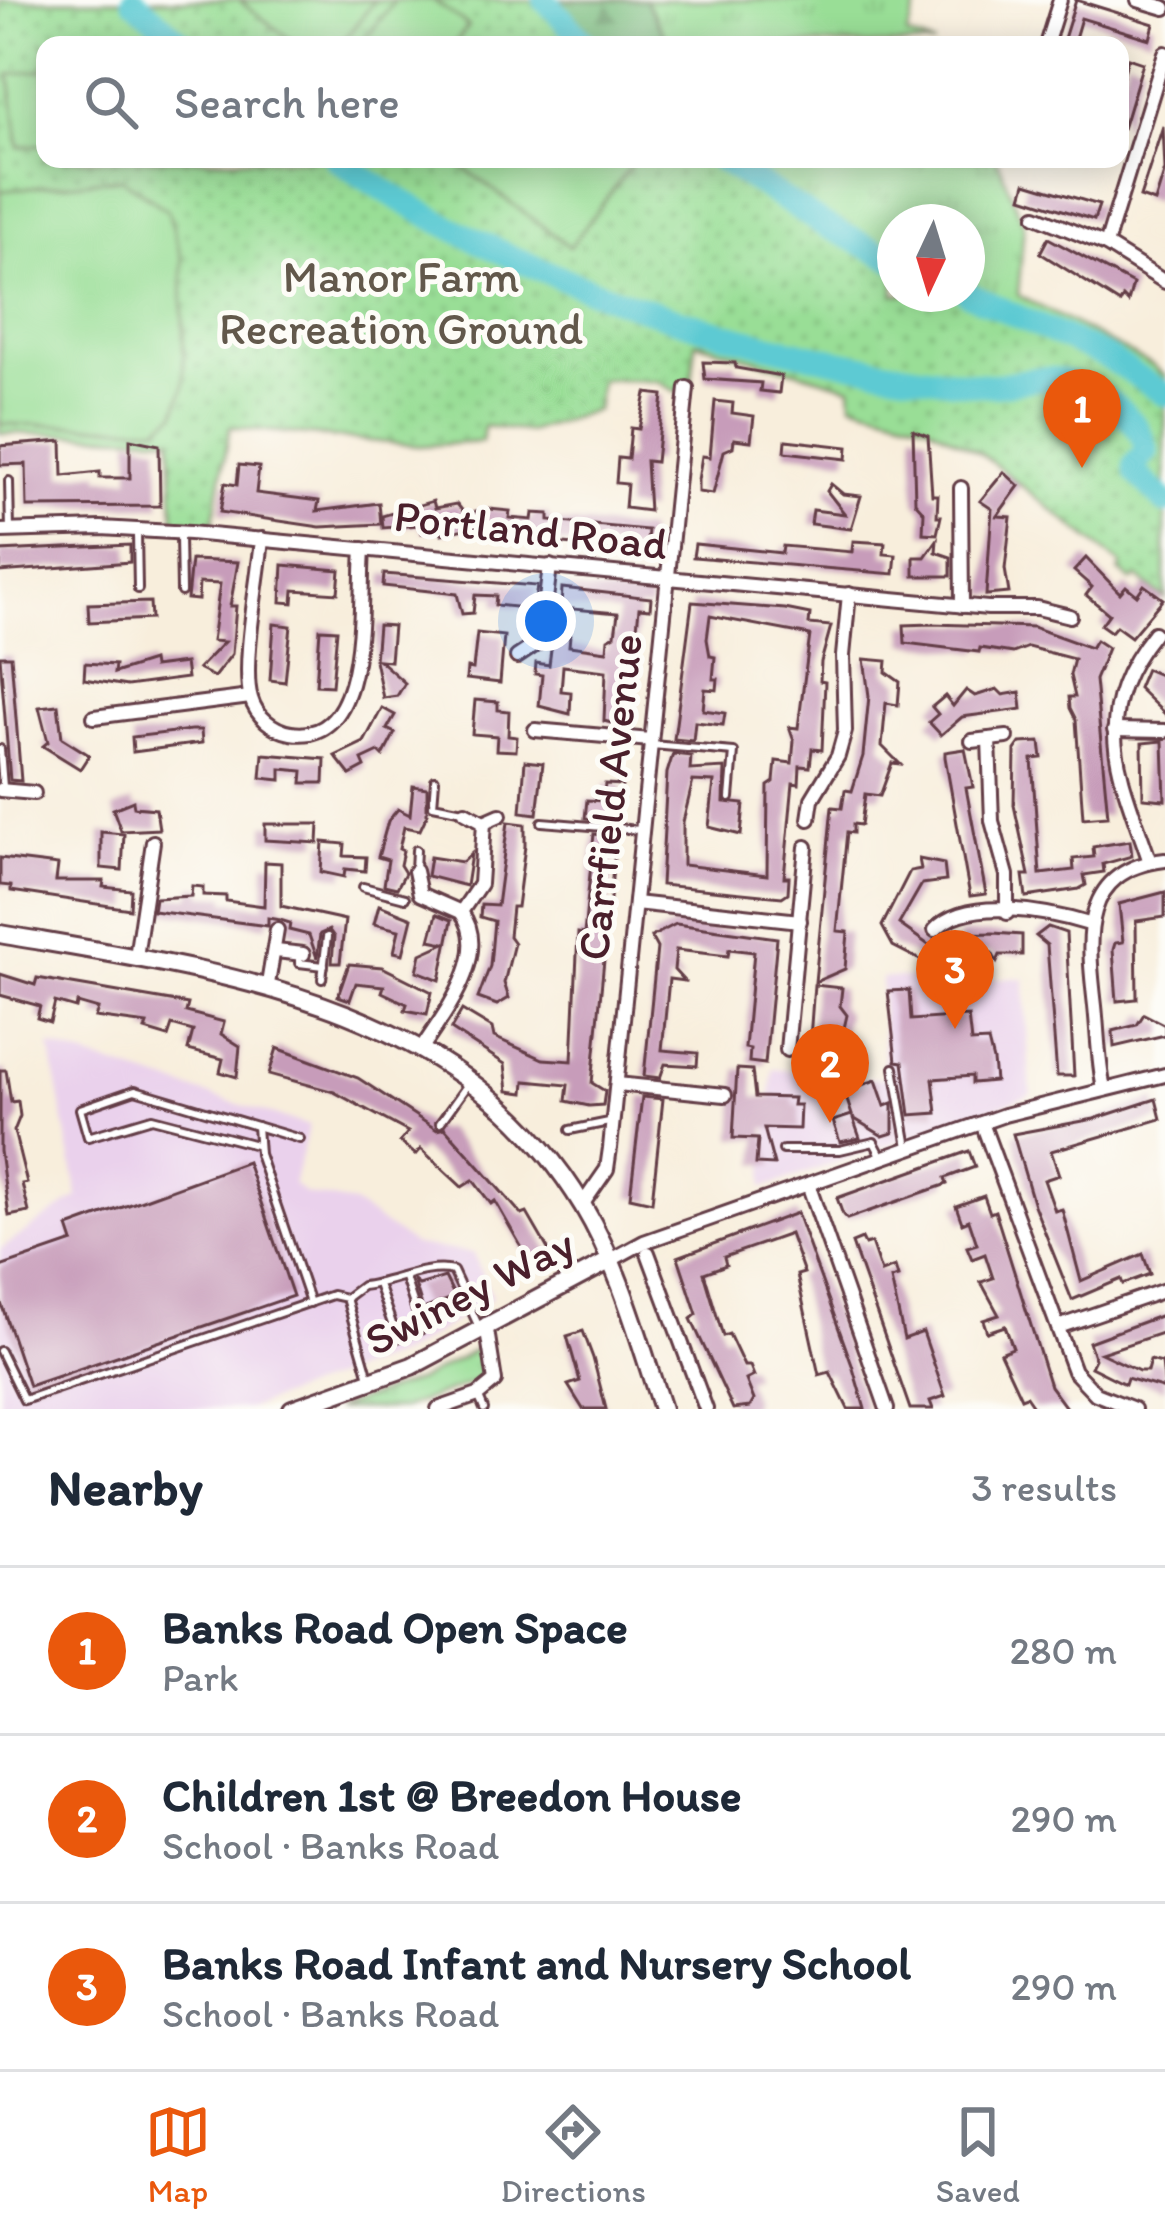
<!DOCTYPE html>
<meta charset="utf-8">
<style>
:root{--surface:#fff;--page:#f6f6f7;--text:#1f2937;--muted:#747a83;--line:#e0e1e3;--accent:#ea580c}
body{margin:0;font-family:Itim,sans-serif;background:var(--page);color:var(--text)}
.compass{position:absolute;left:877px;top:204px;width:108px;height:108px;border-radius:50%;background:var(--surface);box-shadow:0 6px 30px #0003;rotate:184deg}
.you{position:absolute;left:546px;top:621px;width:42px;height:42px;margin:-30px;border:9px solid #fff;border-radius:50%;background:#1a73e8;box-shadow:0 0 0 18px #1a73e833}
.badge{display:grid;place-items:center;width:78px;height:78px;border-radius:50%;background:var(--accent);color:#fff;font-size:39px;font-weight:700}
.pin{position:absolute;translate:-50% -99px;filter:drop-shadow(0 3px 6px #0008)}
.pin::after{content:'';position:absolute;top:63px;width:42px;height:36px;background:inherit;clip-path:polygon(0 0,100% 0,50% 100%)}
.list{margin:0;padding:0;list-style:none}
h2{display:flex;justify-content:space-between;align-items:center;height:156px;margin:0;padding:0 48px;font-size:51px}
h2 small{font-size:39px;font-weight:400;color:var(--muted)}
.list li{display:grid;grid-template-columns:78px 1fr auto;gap:36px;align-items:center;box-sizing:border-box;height:168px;padding:0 48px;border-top:3px solid var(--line)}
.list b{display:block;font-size:45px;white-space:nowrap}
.list p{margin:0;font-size:39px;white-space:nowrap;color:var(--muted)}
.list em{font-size:39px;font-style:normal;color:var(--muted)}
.icon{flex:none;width:66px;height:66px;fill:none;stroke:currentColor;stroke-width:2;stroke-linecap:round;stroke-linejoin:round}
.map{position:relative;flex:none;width:1165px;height:1409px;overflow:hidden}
.search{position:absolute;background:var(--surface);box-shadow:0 6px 30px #0003;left:36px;right:36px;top:36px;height:132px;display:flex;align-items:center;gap:30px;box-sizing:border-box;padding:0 42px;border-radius:24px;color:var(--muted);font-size:45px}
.sheet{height:660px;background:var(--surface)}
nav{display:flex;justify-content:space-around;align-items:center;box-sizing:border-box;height:168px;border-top:3px solid var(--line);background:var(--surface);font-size:33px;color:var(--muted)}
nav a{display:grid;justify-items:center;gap:6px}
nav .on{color:var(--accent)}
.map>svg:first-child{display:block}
.built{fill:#ead1ec}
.grass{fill:url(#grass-tufts);stroke:#727e60;stroke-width:3}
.forest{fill:url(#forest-firs);stroke:#626e55;stroke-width:3}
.park{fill:url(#park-dots);stroke:#727e60;stroke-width:3}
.garden{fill:#99de96;stroke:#727e60;stroke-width:3}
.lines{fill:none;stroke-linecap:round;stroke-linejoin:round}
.river{stroke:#5dcad3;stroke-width:24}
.building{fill:#c79cba}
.lane-casing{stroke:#643e46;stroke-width:12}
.street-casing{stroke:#643e46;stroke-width:18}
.secondary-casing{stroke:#643e46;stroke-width:22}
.lane{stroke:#fff;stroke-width:6}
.street{stroke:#fff;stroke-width:12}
.secondary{stroke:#fff;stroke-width:16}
.labels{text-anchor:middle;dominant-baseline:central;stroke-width:10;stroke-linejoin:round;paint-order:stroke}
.park-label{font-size:45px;fill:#62584b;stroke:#fdfcf7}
.street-label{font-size:45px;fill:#4a1f2b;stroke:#fdfcf7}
</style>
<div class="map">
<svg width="1165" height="1409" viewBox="0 0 1165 1409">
<defs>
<pattern id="grass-tufts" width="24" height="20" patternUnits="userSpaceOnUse" patternTransform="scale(3)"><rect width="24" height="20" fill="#99de96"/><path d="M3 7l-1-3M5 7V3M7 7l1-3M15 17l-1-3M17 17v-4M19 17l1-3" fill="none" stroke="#85be81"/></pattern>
<pattern id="forest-firs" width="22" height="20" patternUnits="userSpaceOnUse" patternTransform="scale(3)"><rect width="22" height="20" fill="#7abd7f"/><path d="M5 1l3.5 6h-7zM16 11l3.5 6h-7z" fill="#669968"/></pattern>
<pattern id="park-dots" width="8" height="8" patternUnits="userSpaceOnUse" patternTransform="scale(3)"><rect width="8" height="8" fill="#99de96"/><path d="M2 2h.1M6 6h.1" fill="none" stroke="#85be81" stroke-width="1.8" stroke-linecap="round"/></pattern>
</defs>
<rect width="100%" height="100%" fill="#fdfcf7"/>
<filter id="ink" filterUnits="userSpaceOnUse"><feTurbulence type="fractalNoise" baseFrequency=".00833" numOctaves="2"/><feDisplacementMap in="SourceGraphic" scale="24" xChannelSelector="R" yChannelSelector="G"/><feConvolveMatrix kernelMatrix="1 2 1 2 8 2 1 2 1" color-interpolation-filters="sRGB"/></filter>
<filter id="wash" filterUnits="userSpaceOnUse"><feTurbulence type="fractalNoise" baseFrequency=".004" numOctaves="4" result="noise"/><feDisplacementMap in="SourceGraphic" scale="48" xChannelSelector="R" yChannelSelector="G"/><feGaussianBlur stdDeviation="2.7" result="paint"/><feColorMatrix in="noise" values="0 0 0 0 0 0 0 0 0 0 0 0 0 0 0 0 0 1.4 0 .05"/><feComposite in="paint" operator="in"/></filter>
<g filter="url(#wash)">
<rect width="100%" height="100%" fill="#f8eedc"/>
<g class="built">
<polygon points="881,978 1024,978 1031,1095 763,1188 773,1069 884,1079"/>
<polygon points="50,1046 309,1126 293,1184 305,1194 352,1203 414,1245 473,1253 492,1298 402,1354 247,1409 0,1409 0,1249 78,1197"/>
</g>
<g class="grass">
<polygon points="555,0 919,0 907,36 935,45 592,45"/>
<polygon points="729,159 997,159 1024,225 1018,295 1152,365 1165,375 1165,398 1108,361 967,293 967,222 895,222 895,255 754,179"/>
<polygon points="481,1347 486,1378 401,1409 334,1409 419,1380"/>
</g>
<polygon class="forest" points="558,0 645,0 670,45 601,45"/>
<polygon class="park" points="0,0 558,0 593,45 45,45 45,159 727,159 895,255 895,294 967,293 1108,361 1165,398 1165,599 1137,577 1132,581 1119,571 1122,565 980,453 925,423 852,403 851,387 696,342 691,388 676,392 657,381 600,379 596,410 528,432 484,426 482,442 419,446 230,427 213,525 174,522 171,437 0,433"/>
<g class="garden">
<polygon points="239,0 375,0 340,45 297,45"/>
<polygon points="395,0 433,0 468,26 454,45 361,45"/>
<polygon points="45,70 45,144 19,147 10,74"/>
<polygon points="452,159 636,159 570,247"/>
<polygon points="121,178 168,211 182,260 184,387 175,414 158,427 0,424 0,191"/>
</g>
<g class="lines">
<g class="river">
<polyline points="133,0 185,45"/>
<polyline points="545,0 587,45"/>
<path d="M 336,159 C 512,279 731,348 941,379 C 958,382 978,385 996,385 C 1017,383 1037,375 1059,380 C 1095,388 1139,414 1147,451 L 1135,464 L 1136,473 L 1165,502"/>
<polyline points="719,159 824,225 895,260"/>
<polyline points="967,293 1106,357 1165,394"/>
</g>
</g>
<g id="blocks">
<g class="building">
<polygon points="1076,0 1154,24 1150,39 1081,18 1073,45 1062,45"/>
<polygon points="1128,58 1143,63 1123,129 1120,87"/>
<polygon points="1163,126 1165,170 1155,202 1140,197"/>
<polygon points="1026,183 1099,205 1094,220 1022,197"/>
<polygon points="1048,238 1133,284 1128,302 1123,297 1120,303 1040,253"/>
<polygon points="703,362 735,363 736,368 781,376 779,393 760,391 761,383 705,379"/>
<polygon points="646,393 663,395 656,462 646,461 649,511 625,508 627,484 616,483 618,458 628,459 631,428 639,429"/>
<polygon points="715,401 733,403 732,413 754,416 751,441 734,439 733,447 724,451 713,494 698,492 698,480 702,456 710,457"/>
<polygon points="913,430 928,436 932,495 938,495 937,516 941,516 937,534 923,533 924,512 915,502"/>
<polygon points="130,439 159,445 160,506 27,507 26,464 0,465 0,446 62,441 63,476 100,472 100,478 130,478"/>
<polygon points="786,440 848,447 847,459 785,452"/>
<polygon points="239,465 259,467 256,493 319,501 317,511 379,503 381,524 320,527 220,512 225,483 237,485"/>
<polygon points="1004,472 1019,486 997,516 1011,517 1005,569 1009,593 986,595 992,509 980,501"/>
<polygon points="831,484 843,494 861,496 851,529 811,524 813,510 845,514 827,491"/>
<polygon points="433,501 435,508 457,504 465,514 489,509 510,511 509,518 532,520 533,513 549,514 549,521 648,530 646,552 482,536 483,525 442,534 441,529 422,533 420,525 383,528 382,516"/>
<polygon points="937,540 936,552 951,557 951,576 914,576 914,557 925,557"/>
<polygon points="853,541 885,543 884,554 896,555 894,574 693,557 695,544 782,553 783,546 852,552"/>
<polygon points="130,545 130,562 0,572 0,551"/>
<polygon points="1086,558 1120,593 1126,586 1137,595 1144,585 1163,599 1131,637 1116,626 1111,632 1101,625 1109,614 1086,595 1092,587 1074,571"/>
<polygon points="191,560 238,562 230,606 236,606 232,654 214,677 198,669 224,642 212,641 220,584 199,583 198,600 187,599"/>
<polygon points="283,565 340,570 338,593 294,590 293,603 281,602"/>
<polygon points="384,574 537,586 535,600 525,608 495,605 496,596 475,595 473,613 462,614 457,594 383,586"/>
<polygon points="562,588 651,598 650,609 639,608 627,727 604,721 606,671 563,666 561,691 571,692 570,714 539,706 542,675 535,674 536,663 549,665 553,634 570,635 569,646 607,651 608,639 615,635 618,613 561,608"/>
<polygon points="150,602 151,619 89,622 88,604"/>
<polygon points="692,602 785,609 810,614 809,624 831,626 821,662 820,681 825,682 822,750 812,749 810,767 800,766 799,784 793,783 784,877 789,877 788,893 782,897 661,885 667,773 673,754 691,756 690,770 725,768 724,802 744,804 741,835 709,827 714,782 693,781 683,822 683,865 767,875 768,786 774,782 776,761 792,763 794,741 789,727 798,728 810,635 710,616 707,639 710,656 715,657 713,679 718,679 717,690 705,689 703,710 725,713 723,725 695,722 693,741 674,739"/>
<polygon points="274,624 291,626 285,682 270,680"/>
<polygon points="932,624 1033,627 1091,648 1096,640 1108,648 1095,680 1108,816 1083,818 1076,720 1070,708 1069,697 1075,697 1070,675 1074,659 1028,647 1013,653 980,648 979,652 905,643 904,625"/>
<polygon points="378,625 393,626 390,661 379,660 405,683 397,696 383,698 375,660"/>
<polygon points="320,629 337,630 332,686 316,685"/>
<polygon points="477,633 504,636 500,683 466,679 467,668 473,669"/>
<polygon points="0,656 11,656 21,781 10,780"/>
<polygon points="864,659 887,661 886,672 900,682 898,705 886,703 882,746 900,764 892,763 880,796 865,794 861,825 853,824 853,833 847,832 837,931 848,932 845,969 815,982 832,807 842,808 845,790 852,791 863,756 869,696"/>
<polygon points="152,661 153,667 185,663 187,678 127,686 84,679 85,663 115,665 114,673"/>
<polygon points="1146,669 1165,677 1165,714 1138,688"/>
<polygon points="997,689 1003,695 1020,692 1022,709 962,717 941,735 929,722 938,714 932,707 945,696 953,706 966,690 975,696"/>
<polygon points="475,700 498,702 498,710 509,711 508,736 517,737 516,751 496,750 497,736 472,734"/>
<polygon points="58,705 62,738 89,755 80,769 43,746 48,742 39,707"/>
<polygon points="382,708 395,715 387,729 395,733 383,756 379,752 362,760 365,767 350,775 335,756 364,742"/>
<polygon points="191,730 201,730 202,743 133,752 132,737"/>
<polygon points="1163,741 1165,800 1143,798 1142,743"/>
<polygon points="1040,742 1042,758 1032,759 1040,874 1074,870 1073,859 1094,857 1093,847 1104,845 1130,841 1132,856 1103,864 1104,872 1084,875 1086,885 1079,889 1026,897 1023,875 1029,875 1014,805 1015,750 1020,743"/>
<polygon points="965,749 973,787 966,788 986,894 970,896 945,757 945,752"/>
<polygon points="263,754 325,759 324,783 302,783 303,771 281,769 281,780 261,778"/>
<polygon points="525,761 543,763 537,814 521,812"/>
<polygon points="605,784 622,785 617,821 585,818 587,800 603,801"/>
<polygon points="413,786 427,788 427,815 420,830 404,827 399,849 403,851 400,865 405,873 397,888 384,885 388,860 378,857 388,821 398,809 410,815"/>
<polygon points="133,801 134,807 156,809 159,829 121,831 113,809"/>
<polygon points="508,822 525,824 525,846 517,907 512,907 509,936 514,943 504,983 509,998 497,1005 478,998 490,966 494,921 480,917 481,905 497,906"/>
<polygon points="265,824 319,824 318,843 265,840"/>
<polygon points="101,832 124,834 122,870 101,868"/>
<polygon points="594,834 616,837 592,1083 605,1091 603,1105 589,1106 566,1101 568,1085 525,1081 524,1093 508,1091 505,1064 451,1029 462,1010 492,1028 494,1037 543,1059 572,1061 578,933 584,934"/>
<polygon points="323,842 345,844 344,856 366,857 365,871 345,869 344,877 321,872"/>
<polygon points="471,854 466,886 427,876 430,857 462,862"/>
<polygon points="0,858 58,865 56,881 104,881 103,887 131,890 130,909 11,891 11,886 0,885"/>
<polygon points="919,859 944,864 946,881 922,884 899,924 930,946 938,942 947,948 934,967 893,946 882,926 910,871 921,869"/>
<polygon points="265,862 281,863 281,906 345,920 340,963 332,963 334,937 329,930 320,934 317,958 309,935 289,930 290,923 280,920 268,918 268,926 153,911 155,898 191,896 192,886 203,887 203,895 226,896 226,901 264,906"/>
<polygon points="1165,892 1165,917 1136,921 1137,999 1117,1001 1113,950 1115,943 1123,942 1119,904"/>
<polygon points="379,905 412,918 403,954 394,952 399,930 374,924"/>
<polygon points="437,914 452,920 440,980 417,971 421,954 445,943 430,940"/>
<polygon points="676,924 777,938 765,1064 749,1062 750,1049 745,1048 754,952 729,949 728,956 676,950 674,970 684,981 669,979 662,1050 698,1053 697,1066 665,1064 660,1078 644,1076 657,948 651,937"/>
<polygon points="1048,927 1066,933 1074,1076 1057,1076 1047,945 1036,936"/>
<polygon points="993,933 1022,935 1022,955 1000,955 997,962 992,953 959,953 959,934"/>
<polygon points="349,964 382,967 432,992 427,1014 405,1010 407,1004 382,992 384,986 356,983 350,1000 338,996"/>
<polygon points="0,974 35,985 37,978 188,1004 186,1012 224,1022 221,1034 240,1046 237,1077 220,1072 223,1059 188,1050 193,1031 172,1025 168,1037 145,1030 147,1024 95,1017 98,1009 77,1003 76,1008 55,1002 50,1022 37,1018 40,1006 0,995"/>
<polygon points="814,985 842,988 840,1006 847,1015 834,1072 808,1065"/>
<polygon points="909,990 911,1020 968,1016 971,1042 988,1041 993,1061 995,1081 972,1083 972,1076 933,1079 937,1113 910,1115 903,1062 896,1061 888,991"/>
<polygon points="1144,1014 1165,1025 1165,1035 1114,1047 1113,1031 1137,1025"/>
<polygon points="277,1048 358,1078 437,1130 445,1128 522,1215 527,1213 549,1251 530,1262 495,1201 491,1204 473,1180 462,1187 421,1149 416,1155 400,1142 408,1132 334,1092 269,1074"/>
<polygon points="737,1069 752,1070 755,1097 794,1098 793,1105 800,1105 799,1129 764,1128 774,1165 756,1164 758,1139 733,1138"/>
<polygon points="0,1070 6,1070 11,1102 18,1101 20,1116 14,1131 27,1183 22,1184 29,1212 9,1216 0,1151"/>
<polygon points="876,1080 885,1106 893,1103 893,1133 883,1136 853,1118 860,1138 840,1142 833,1121 852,1115 844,1091"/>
<polygon points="642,1097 663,1099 652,1202 630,1197"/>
<polygon points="1156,1099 1161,1119 1051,1151 1059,1175 1044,1180 1055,1211 1062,1209 1081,1281 1143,1254 1150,1274 1123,1284 1121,1279 1072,1300 1034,1205 1013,1134 1094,1119"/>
<polygon points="969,1151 975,1167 945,1178 947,1184 847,1219 843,1215 837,1198"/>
<polygon points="247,1162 293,1296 29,1386 0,1300 0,1267 73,1242 68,1227"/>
<polygon points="984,1196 990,1213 995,1211 1050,1386 1067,1409 1035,1409 1026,1396 1021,1398 1000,1353 1013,1348 1005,1326 987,1332 983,1320 999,1315 981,1282 993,1278 985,1254 972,1259 967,1247 977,1244 969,1220 962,1223 956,1206"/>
<polygon points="797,1213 852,1365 865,1409 848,1409 830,1372 819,1375 797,1275 804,1273 790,1234 724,1257 726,1265 704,1273 723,1336 729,1334 744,1366 750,1366 754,1376 746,1380 754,1400 750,1407 733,1409 691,1319 697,1314 678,1257"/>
<polygon points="862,1239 865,1245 871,1243 881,1272 895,1267 898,1277 891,1279 904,1339 923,1332 945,1396 930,1401 933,1409 910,1409 852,1243"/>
<polygon points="445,1277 455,1297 426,1308 428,1325 414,1281 419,1285"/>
<polygon points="1165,1314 1165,1332 1101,1353 1139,1371 1147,1371 1150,1360 1162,1363 1165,1389 1127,1378 1125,1384 1091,1367 1095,1359 1089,1342"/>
<polygon points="583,1331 593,1358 606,1409 583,1409 568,1385 580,1381 567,1336"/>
</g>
</g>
</g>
<g filter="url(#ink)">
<use href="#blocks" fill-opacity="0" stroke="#643e46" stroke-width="3"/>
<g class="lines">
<g class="lane-casing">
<g id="lane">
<polyline points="9,481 10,531"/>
<polyline points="137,533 138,589"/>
<polyline points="180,536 181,592"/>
<polyline points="652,745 734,752 730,798"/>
<polyline points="0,749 3,787"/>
<polyline points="435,780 433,805 463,811"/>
<polyline points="542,822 640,830"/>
<polyline points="415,870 416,850"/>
<polyline points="363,887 405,898"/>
<polyline points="299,956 299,963 324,966"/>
<polyline points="322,979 327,937"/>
<polyline points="894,1068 908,1147"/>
<polyline points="440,1123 468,1084"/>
<polyline points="257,1126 259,1154 310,1303"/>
<polyline points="570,1130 609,1122"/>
<polyline points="256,1145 152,1118 88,1137 80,1109 135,1090 300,1139"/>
<polyline points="783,1150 840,1150 874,1142 881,1155"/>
<polyline points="379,1287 397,1338 422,1329 405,1278"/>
<polyline points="346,1298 370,1381"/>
<path d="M 0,1351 L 24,1400 L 332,1295 L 346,1298 L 362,1286 C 390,1284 425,1264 453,1271 L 478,1325"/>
<polyline points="478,1395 484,1409"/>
</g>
</g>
<g class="street-casing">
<g id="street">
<polyline points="1138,0 1165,8"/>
<polyline points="1046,45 1060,0"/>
<polyline points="1036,216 1106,245 1165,282"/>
<polyline points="1106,245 1165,53"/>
<polyline points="961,488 962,606"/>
<polyline points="0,531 101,528 190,533 988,608 1037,608 1070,616"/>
<path d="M 262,539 C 259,575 241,667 251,698 C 256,716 273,730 291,733 C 371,746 359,600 363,549"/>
<polyline points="517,657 541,641 550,566"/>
<polyline points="94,717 250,697"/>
<polyline points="535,730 651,740"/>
<polyline points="1114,730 1165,731"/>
<polyline points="989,739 992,821 1007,875 1007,913"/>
<polyline points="972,741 1007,737"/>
<polyline points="0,790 34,793"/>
<polyline points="465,812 484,822 500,815"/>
<polyline points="809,819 812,799 838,756 845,731 843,656 849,594"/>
<path d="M 1150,862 C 1120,773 1087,717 1154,633"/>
<path d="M 415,871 L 420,894 L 461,912 C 493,954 443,1015 420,1051"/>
<polyline points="635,903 800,921"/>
<polyline points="461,912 480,884 484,822"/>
<path d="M 935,930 C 966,895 1049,912 1089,924"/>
<polyline points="276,951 303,954"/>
<polyline points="136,957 153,842"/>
<polyline points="268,984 277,930"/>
<polyline points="787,1050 806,847"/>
<polyline points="617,1084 725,1095"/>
<path d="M 1104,1089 C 1098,1061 1098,1034 1095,1006 C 1088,943 1077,870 1165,860"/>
<polyline points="982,1123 1074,1371 1096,1394 1134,1409"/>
<polyline points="808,1184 887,1409"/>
<polyline points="582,1205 607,1169 610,1148 687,388"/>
<polyline points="648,1253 706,1409"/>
<polyline points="611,1260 644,1242 1004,1115 1165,1075"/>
<polyline points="1058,1327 1165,1290"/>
<polyline points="438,1409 478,1395 495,1381 486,1324"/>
</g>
</g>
<g class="secondary-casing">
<g id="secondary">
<path d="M 0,934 C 213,971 460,999 583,1206 C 620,1268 639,1340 662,1409"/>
<polyline points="292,1409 412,1366 611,1260"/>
</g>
</g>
<use href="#lane" class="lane"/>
<use href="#street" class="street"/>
<use href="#secondary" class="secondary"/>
</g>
</g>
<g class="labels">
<g class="park-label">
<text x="401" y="276">Manor Farm<tspan x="401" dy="52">Recreation Ground</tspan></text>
</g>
<g class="street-label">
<text transform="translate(531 529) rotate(6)">Portland Road</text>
<text transform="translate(609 797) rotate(-84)">Carrfield Avenue</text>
<text transform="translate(469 1291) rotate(-27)">Swiney Way</text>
</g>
</g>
</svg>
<svg class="compass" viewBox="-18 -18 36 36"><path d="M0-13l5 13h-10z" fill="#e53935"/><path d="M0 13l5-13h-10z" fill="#747a83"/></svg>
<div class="you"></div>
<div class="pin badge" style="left:1082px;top:468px">1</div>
<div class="pin badge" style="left:830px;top:1123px">2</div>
<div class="pin badge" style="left:955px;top:1029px">3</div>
<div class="search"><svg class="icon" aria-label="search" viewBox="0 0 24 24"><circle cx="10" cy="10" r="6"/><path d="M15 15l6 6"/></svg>Search here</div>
</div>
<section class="sheet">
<h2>Nearby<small>3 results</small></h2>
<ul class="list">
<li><span class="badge">1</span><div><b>Banks Road Open Space</b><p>Park</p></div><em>280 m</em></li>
<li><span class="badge">2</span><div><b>Children 1st @ Breedon House</b><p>School · Banks Road</p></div><em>290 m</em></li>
<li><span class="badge">3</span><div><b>Banks Road Infant and Nursery School</b><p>School · Banks Road</p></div><em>290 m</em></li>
</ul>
</section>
<nav>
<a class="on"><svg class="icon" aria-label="map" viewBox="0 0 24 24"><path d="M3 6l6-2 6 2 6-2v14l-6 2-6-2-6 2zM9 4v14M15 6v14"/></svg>Map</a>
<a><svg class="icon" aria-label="directions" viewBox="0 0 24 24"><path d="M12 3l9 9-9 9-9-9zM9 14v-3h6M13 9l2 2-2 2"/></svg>Directions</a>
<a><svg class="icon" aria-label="saved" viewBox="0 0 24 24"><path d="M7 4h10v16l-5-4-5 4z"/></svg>Saved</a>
</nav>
